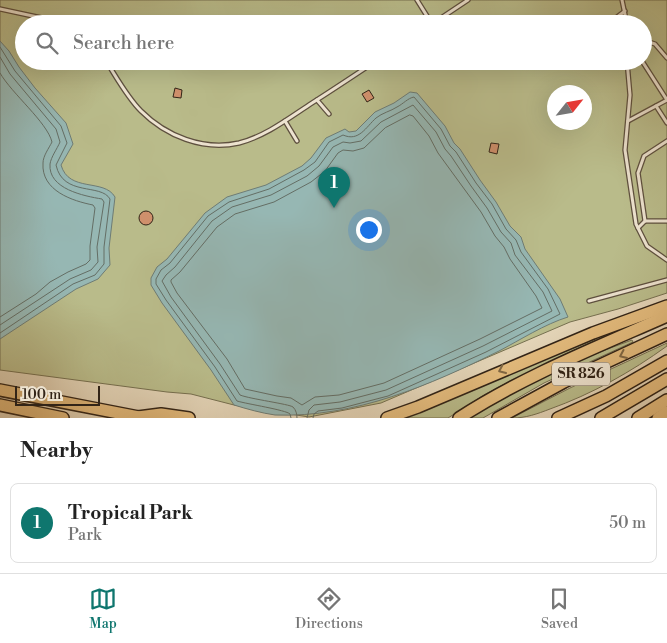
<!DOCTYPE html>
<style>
:root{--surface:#fff;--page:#f6f6f6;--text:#222;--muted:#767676;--line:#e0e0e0;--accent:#0f766e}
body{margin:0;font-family:"Libre Bodoni",serif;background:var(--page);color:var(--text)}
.compass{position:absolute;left:547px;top:85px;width:45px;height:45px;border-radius:50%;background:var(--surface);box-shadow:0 5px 20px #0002;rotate:59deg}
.scale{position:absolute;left:15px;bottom:12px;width:85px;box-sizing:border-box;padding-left:5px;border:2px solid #322417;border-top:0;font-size:14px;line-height:18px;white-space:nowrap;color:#322417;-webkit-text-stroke:4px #ede3d0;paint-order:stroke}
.you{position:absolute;left:368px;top:229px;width:18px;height:18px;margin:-12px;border:4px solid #fff;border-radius:50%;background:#1a73e8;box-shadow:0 0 0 8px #1a73e833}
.badge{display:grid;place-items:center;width:32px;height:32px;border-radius:50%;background:var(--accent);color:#fff;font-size:16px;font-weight:700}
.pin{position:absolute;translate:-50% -41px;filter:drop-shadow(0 1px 2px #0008)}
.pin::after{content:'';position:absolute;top:26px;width:18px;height:15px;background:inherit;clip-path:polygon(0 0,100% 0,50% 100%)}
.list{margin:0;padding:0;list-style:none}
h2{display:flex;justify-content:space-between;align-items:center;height:65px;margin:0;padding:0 20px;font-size:21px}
h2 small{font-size:16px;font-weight:400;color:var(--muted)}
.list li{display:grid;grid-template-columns:32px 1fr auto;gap:15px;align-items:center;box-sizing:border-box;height:80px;margin:0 10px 10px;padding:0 10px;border:1px solid var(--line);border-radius:8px}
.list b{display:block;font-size:19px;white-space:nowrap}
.list p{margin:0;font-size:16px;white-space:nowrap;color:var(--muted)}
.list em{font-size:16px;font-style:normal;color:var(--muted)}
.icon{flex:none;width:28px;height:28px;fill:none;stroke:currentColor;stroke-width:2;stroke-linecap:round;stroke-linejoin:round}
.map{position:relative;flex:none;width:667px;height:418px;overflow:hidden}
.search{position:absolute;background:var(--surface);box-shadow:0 5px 20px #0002;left:15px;right:15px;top:15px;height:55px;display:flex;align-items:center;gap:12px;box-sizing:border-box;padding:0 18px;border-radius:28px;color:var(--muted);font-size:19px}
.sheet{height:155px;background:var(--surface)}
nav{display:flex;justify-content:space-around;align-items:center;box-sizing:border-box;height:70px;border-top:1px solid var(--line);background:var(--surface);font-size:14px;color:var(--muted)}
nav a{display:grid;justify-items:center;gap:2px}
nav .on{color:var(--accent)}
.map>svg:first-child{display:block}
.green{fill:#b9bb8a;stroke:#767050;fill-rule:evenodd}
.water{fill:#96b7b3;stroke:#6e7c75}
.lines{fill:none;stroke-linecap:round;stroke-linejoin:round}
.shore{stroke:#646e65;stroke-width:1}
.building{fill:#cf906c;stroke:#322417}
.service-casing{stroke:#5e503f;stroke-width:5.5}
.motorway-casing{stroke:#322417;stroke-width:14}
.service{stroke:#ede3d0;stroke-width:3}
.motorway{stroke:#e2ba7c;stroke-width:11}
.oneway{stroke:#816844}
.labels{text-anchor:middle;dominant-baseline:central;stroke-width:5;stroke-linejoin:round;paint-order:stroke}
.shield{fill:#ede3d0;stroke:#6a5d4e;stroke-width:1}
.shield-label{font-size:14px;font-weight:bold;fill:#322417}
</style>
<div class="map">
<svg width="667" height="418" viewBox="0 0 667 418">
<rect width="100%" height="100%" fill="#e3d4b7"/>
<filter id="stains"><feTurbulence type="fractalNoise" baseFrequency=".004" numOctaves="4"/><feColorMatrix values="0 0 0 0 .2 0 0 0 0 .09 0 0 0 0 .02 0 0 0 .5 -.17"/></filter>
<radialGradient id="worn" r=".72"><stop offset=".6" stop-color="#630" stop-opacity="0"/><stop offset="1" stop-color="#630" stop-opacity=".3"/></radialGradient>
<g class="green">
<path d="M 0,0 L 667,0 L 667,293 L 618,309 L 570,322 L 381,403 L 309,417 L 234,405 L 191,394 L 167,392 L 0,370 ZM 24,24 L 643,24 L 643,61 L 24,61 ZM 554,92 L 584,92 L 584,122 L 554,122 Z"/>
<polygon points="627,326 627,328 573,351 510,381 484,395 448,418 397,418"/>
<path d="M 632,340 L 633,342 L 544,383 L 483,418 L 469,418 C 519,386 576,360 632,340 Z"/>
<path d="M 667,343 L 667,346 C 631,372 592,394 550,409 C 537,414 526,418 512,418 L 570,388 Z"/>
</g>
<g class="water">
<path d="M 0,41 L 9,51 L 19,67 L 35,88 L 66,123 L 73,144 L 61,165 C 69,193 104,178 115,197 L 109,248 L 110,265 L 98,279 L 76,289 L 0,339 Z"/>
<path d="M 410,92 L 417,93 L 445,126 L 454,143 L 460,149 L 480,180 L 496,202 L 510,226 L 521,237 L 525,249 L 560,299 L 568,317 C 545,324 520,340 499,351 C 430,385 355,418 275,415 C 261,413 247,409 234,405 L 211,370 L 162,303 L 151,285 L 151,278 L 157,267 L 167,259 L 205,213 L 227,197 L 266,185 L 302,166 L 311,158 L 326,138 L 345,129 L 349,132 L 356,131 L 375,112 L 394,103 Z"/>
</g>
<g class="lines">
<g class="shore">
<path d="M 0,47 L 15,71 L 61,126 L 67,143 L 56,165 C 63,197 101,183 110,199 L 104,247 L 104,264 L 95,275 L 73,284 L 0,333"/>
<path d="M 0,57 L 10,74 L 56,129 L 60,142 C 57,149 51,157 50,164 C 48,189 84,196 102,199 L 104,202 L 97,247 L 98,262 L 91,270 L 70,279 L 0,325"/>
<path d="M 0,73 C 12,94 47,122 52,142 C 49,148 43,156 43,163 C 41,191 73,201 93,205 L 95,208 L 90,246 L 90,260 L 86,264 L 68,272 L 50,282 L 36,294 L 0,317"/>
<polygon points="410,115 413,116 429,136 438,153 481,212 495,236 504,247 510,259 536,296 542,308 480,339 384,383 339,395 315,397 302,405 291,398 277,396 245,389 227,359 177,293 171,282 171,280 180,272 217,227 235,214 274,202 311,182 325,171 338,153 343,150 353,151 364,148 385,128"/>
<path d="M 291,418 L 290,414 C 286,410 247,404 237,401 L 215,367 L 166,300 L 156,284 L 156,279 L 161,270 L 170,263 L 208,216 L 229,202 L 269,189 L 304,170 L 315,162 L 329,142 L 343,135 C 359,142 366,127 376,118 C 382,113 391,111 397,107 C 403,104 408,98 414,97 L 441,129 L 450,146 L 456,152 L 476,183 L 492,204 L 506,229 L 516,240 L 521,252 L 548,289 L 560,314 L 486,352 L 388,396 L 342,408 L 318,411 L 314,414 L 313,418"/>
<path d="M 297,418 C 297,414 296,410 293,407 C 289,404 250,399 240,395 L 220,364 L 171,297 L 162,281 L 166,275 L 175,267 L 212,221 L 232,207 L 271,195 L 307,176 L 319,166 L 333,147 L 343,142 L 350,143 L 361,141 L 381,122 L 413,105 L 436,132 L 445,149 L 451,156 L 471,186 L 487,208 L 501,232 L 511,243 L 515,255 L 543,292 L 552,311 L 483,346 L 386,390 L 340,402 L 314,405 L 309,410 L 307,418"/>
</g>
</g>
<g class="building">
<polygon points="175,88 182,90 181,98 173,97"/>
<polygon points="369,90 374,98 367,102 362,94"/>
<polygon points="491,143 499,144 497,154 489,152"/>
<circle cx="146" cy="218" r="7"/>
</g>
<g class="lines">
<g class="service-casing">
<g id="service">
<polyline points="417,0 432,24"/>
<polyline points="622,0 627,24"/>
<polyline points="0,9 70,24"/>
<polyline points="432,24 468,0"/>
<polyline points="608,24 625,11"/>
<polyline points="643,40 655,44 667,58"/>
<path d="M 106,61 C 117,78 127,97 141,111 C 166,136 203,151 239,143 C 266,136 289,118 312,103 C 334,89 355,75 376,61"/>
<polyline points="627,61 630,95 625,150 636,224 647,246 667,260"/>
<polyline points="642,61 667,100"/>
<polyline points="317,100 329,114"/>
<polyline points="656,106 667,123"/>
<polyline points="285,121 297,141"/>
<polyline points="628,121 667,100"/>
<polyline points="645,221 667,221"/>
<polyline points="638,228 645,221 638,173 644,156 667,141"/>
<polyline points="589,301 667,280"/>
</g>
</g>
<g class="motorway-casing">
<g id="motorway">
<polyline points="0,390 144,418"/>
<polyline points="0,405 63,418"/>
<polyline points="138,417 161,414 189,418"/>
<polyline points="387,418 418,407 593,333 667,306"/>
<path d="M 459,418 C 524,376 597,347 667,316"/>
<polyline points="498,418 564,382 667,334"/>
<polyline points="558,418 606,396 667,361"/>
<polyline points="601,418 667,379"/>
<polyline points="638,418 667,400"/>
<polyline points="658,418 667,412"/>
</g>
</g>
<use href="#service" class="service"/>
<use href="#motorway" class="motorway"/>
</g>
<defs><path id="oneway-chevron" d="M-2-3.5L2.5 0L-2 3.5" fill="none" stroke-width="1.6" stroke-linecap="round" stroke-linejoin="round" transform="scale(1.25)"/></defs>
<g class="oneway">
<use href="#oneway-chevron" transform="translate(623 355) rotate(156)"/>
<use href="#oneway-chevron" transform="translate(502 370) rotate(156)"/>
</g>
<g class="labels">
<rect class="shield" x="552" y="362.5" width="58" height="23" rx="4"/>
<g class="shield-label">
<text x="581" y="374">SR 826</text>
</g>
</g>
<rect width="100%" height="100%" filter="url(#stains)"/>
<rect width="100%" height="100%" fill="url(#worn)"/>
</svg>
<svg class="compass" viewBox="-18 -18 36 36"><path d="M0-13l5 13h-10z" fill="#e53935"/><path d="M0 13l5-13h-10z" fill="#767676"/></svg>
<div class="scale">100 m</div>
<div class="you"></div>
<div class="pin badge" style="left:334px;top:208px">1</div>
<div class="search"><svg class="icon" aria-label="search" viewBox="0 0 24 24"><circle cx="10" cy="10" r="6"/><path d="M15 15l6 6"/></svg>Search here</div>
</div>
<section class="sheet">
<h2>Nearby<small></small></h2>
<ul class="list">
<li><span class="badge">1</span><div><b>Tropical Park</b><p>Park</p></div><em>50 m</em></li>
</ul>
</section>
<nav>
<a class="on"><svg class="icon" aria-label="map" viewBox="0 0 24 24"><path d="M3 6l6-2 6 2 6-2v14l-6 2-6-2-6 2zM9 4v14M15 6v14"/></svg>Map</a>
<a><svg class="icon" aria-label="directions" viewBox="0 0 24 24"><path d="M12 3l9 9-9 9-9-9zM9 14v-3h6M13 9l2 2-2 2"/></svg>Directions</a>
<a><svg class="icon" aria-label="saved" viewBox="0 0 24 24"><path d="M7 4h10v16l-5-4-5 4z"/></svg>Saved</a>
</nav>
